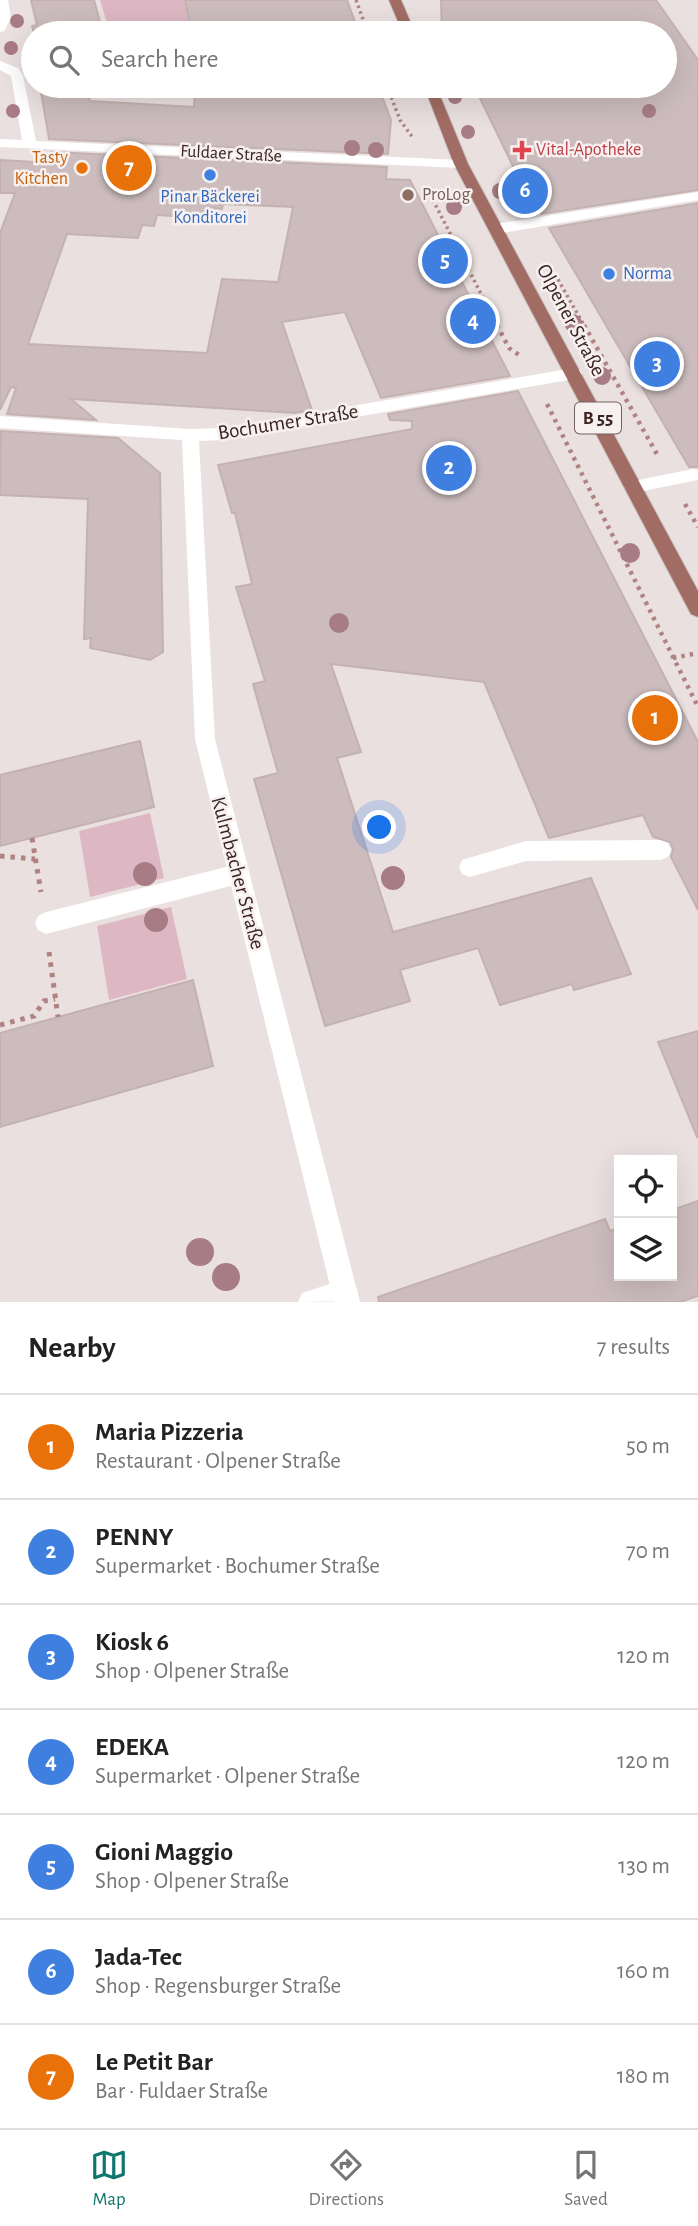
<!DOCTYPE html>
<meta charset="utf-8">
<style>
:root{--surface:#fff;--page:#f2f2f2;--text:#222;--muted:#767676;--line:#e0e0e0;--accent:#0f766e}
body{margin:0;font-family:"Alegreya Sans",sans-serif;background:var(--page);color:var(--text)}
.controls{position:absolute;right:21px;bottom:21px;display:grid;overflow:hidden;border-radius:0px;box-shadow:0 7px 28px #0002}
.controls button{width:63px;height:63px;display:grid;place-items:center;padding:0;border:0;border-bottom:2px solid var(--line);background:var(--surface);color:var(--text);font:35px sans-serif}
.you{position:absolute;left:380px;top:828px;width:24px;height:24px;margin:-18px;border:5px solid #fff;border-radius:50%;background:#1a73e8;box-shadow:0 0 0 10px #1a73e833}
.badge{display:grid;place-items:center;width:46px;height:46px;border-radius:50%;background:var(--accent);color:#fff;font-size:23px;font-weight:700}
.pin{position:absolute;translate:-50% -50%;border:4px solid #fff;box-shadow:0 2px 7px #0006}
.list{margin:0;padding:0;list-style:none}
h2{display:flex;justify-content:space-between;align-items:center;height:91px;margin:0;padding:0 28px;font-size:30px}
h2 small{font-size:23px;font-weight:400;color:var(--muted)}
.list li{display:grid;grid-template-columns:46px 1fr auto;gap:21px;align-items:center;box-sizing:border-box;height:105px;padding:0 28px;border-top:2px solid var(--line)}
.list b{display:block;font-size:26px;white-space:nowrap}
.list p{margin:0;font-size:23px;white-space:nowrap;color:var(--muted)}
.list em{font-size:23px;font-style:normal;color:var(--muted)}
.icon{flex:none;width:38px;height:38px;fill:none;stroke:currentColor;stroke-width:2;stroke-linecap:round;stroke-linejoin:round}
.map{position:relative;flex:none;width:698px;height:1302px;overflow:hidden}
.search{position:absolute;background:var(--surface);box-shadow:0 7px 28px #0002;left:21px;right:21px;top:21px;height:77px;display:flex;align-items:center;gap:18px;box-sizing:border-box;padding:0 24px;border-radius:38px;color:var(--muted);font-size:26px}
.sheet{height:826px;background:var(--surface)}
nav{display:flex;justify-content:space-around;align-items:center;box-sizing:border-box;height:98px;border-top:2px solid var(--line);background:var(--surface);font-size:19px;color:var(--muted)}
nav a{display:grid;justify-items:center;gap:4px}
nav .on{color:var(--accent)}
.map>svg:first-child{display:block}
.green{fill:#ddb8c4}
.building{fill:#ccbcbd;stroke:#c4b2b2;stroke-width:2;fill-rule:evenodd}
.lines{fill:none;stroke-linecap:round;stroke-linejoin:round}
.primary-casing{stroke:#c4bdbc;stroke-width:2}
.path-far2{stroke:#af8380;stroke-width:3.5;stroke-dasharray:2.5 3.5;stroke-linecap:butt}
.path-far1{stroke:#af8380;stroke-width:4.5;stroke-dasharray:3.5 5;stroke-linecap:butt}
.path{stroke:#af8380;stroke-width:5;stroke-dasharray:4.5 6;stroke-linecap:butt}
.service{fill:#fff;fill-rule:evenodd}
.minor{fill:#fff;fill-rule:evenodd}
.primary{fill:#a16c63;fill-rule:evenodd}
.tree{fill:#a87c85}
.health-dot{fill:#e0444e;stroke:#f7f0f1;stroke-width:2.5}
.food-dot{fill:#e8710a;stroke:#f7f0f1;stroke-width:2.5}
.shop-dot{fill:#3f7fe0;stroke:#f7f0f1;stroke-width:2.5}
.education-dot{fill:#8d6e63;stroke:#f7f0f1;stroke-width:2.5}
.labels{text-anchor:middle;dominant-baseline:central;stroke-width:5;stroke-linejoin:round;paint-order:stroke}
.far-health-label{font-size:18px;fill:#be3a42;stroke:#f7f0f1;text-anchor:start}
.far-street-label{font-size:18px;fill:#3b2420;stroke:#f7f0f1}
.far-food-label{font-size:18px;fill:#c56008;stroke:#f7f0f1;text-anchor:end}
.far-education-label{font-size:18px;fill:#785e54;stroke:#f7f0f1;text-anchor:start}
.far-shop-label{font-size:18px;fill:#366cbe;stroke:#f7f0f1}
.shield{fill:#f7f0f1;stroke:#73615f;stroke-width:2}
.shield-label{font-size:19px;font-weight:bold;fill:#3b2420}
.street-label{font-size:21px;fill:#3b2420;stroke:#f7f0f1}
</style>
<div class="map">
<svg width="698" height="1302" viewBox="0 0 698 1302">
<rect width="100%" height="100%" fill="#ebe0e0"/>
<g class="green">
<polygon points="100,0 184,0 197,33 110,33"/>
<polygon points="150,813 164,878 90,897 79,831"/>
<polygon points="171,907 187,979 109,1000 97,926"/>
</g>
<g class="building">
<polygon points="31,0 94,0 103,33 34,33 32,26 37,25"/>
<polygon points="185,0 347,0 359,33 192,33"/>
<polygon points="441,0 656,0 698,60 698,190 541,214 525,191 474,86 665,86 665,33 442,33"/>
<polygon points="40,86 86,86 90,101 194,107 195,86 378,86 391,120 388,154 49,139"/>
<path d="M 51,152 L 387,167 L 386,179 L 410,180 L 510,376 L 381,398 L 345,312 L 282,322 L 312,410 L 295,413 L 71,399 L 96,420 L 7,414 L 16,388 L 11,387 L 0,410 L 0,233 L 15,193 L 0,193 L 0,160 L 53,163 ZM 223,204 L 293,207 L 278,282 L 222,279 L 207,353 L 28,344 L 67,234 L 138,238 L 142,225 L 154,226 L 157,215 L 205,218 L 208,208 L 222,209 Z"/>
<polygon points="698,203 698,467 689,467 549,228"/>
<polygon points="518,391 698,742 698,910 671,857 673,849 670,842 653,837 643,815 549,838 484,682 331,664 361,752 337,758 393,932 591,878 631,974 574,990 572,984 500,1005 478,948 400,970 410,1001 325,1026 254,779 278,773 253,684 265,681 236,587 252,584 235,513 232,513 218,465 412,429 412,421 390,420 388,414"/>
<polygon points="1,431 118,438 160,473 163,652 150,660 90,648 91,638 84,639 88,499 0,495"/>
<polygon points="140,741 154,807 0,846 0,775"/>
<polygon points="193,980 213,1066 0,1127 0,1033"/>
<polygon points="698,1031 698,1136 697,1137 658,1042"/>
<polygon points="698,1201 698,1296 680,1302 379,1302 378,1297 605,1219 610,1231 619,1228 619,1276 672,1276 672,1210"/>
</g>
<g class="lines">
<g class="primary-casing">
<g id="primary">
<polygon points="389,0 401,0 415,33 403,33"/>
<polygon points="424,86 436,86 468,164 698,591 698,617 691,614 454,164"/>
</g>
</g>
<g class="path-far2">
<polyline points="356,0 368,33"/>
<polyline points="387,86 400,120 413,138"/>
<polyline points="431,188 434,202 498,327"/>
<polyline points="552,269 585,327"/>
</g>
<g class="path-far1">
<polyline points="497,325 509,348 519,355"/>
<polyline points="584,325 658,456"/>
<polyline points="547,404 698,707"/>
<polyline points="685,504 698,527"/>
<polyline points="673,658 698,653"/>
</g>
<g class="path">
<polyline points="32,838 41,892"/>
<polyline points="0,856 35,859"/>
<polyline points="49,952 58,1017"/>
<polyline points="0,1025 34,1016 44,1001 55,999"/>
</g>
<g class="service">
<polygon points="693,469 698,470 698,480 633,493 627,492 624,487 627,482 633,481"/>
<polygon points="660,840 668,843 671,850 668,857 660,860 526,861 470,877 462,874 459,867 462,860 526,841"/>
<polygon points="238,864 246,867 249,874 246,881 238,884 46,934 38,930 35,923 38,916 46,912"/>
<polygon points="345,1279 354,1283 358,1292 354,1301 298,1302 302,1293"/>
</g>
<g class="minor">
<polygon points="0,0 8,0 11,18 4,31 0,32"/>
<polygon points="0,61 18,68 23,76 36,141 461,160 468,164 461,168 0,147 0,139 22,140 11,76 0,70"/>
<polygon points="698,192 698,200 496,234 489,229 496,224"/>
<polygon points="574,368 580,370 582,374 580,378 224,440 199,441 215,739 360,1302 334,1302 195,739 182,440 0,428 0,416 190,429 224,428"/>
</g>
<use href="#primary" class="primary"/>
</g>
<g class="tree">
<circle cx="17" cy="21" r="7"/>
<circle cx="11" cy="48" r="7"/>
<circle cx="455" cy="97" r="7"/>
<circle cx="13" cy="111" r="7"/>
<circle cx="649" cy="111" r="7"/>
<circle cx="468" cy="132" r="7"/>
<circle cx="352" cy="148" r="8"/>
<circle cx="376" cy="150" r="8"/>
<circle cx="500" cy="191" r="8"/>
<circle cx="454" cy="207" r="8"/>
<circle cx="573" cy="323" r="9"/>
<circle cx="602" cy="376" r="9"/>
<circle cx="630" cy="553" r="10"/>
<circle cx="339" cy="623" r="10"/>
<circle cx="145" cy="874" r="12"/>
<circle cx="393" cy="878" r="12"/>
<circle cx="156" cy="920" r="12"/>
<circle cx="200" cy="1252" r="14"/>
<circle cx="226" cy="1277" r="14"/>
</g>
<path class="health-dot" d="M518.5 139.5h7v7h7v7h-7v7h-7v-7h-7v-7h7z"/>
<circle class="food-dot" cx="82" cy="168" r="7"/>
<g class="shop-dot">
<circle cx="210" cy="175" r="7"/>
<circle cx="609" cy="274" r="7"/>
</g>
<circle class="education-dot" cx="408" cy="195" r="7"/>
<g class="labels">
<g class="far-health-label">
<text x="536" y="150">Vital-Apotheke</text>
</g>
<g class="far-street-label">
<text transform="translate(231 154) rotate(3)">Fuldaer Straße</text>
</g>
<g class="far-food-label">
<text x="68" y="158">Tasty<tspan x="68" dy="21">Kitchen</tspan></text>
</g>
<g class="far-education-label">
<text x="422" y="195">ProLog</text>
</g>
<g class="far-shop-label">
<text x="210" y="197">Pinar Bäckerei<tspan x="210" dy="21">Konditorei</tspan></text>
<text x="623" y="274" text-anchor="start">Norma</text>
</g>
<rect class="shield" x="575" y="402.5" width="46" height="31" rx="5"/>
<g class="shield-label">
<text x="598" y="418">B 55</text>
</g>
<g class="street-label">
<text transform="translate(571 320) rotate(62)">Olpener Straße</text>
<text transform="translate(288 422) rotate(-9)">Bochumer Straße</text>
<text transform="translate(238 873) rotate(75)">Kulmbacher Straße</text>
</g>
</g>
</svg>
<div class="controls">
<button><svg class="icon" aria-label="locate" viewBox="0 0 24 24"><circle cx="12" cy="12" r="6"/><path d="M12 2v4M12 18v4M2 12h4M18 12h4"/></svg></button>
<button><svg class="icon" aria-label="layers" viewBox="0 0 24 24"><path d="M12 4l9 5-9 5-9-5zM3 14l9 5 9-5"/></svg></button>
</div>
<div class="you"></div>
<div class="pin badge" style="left:655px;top:718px;background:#e8710a">1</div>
<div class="pin badge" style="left:449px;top:468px;background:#3f7fe0">2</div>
<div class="pin badge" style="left:657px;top:364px;background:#3f7fe0">3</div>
<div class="pin badge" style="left:473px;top:321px;background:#3f7fe0">4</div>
<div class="pin badge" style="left:445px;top:261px;background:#3f7fe0">5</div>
<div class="pin badge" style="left:525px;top:191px;background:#3f7fe0">6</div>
<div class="pin badge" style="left:129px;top:168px;background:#e8710a">7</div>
<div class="search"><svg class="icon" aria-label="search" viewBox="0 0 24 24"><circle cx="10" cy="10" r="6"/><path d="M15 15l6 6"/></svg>Search here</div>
</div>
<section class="sheet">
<h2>Nearby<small>7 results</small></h2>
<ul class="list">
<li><span class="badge" style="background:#e8710a">1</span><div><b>Maria Pizzeria</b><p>Restaurant · Olpener Straße</p></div><em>50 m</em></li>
<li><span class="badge" style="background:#3f7fe0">2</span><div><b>PENNY</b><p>Supermarket · Bochumer Straße</p></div><em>70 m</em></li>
<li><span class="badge" style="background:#3f7fe0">3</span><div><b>Kiosk 6</b><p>Shop · Olpener Straße</p></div><em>120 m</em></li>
<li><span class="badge" style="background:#3f7fe0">4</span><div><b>EDEKA</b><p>Supermarket · Olpener Straße</p></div><em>120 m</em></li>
<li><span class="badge" style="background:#3f7fe0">5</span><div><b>Gioni Maggio</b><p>Shop · Olpener Straße</p></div><em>130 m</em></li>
<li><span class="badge" style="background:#3f7fe0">6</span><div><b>Jada-Tec</b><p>Shop · Regensburger Straße</p></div><em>160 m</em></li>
<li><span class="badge" style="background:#e8710a">7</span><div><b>Le Petit Bar</b><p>Bar · Fuldaer Straße</p></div><em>180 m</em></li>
</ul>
</section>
<nav>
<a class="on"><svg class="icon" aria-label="map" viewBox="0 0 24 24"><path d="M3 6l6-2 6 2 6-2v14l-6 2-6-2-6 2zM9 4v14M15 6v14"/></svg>Map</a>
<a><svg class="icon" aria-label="directions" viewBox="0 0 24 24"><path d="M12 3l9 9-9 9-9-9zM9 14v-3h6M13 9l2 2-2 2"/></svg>Directions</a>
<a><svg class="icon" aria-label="saved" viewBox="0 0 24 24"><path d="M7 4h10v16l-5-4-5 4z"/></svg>Saved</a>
</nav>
